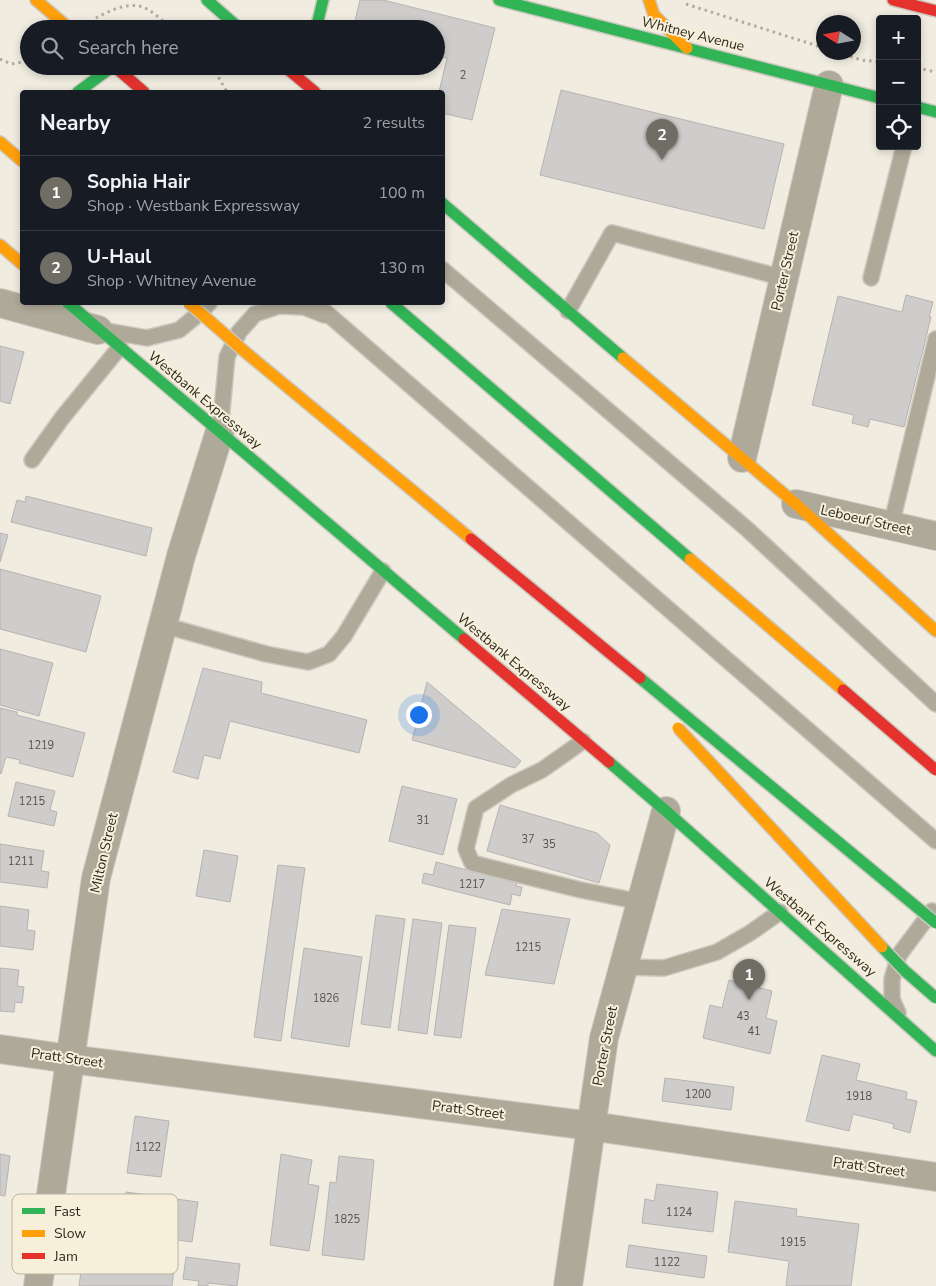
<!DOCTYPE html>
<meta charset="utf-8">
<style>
:root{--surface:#171b24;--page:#242831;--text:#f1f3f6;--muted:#9ea1a6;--line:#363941;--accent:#706d64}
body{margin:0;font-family:"Nunito Sans",sans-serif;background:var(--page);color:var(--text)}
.controls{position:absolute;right:15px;top:15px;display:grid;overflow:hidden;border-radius:5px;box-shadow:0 2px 8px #0003}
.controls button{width:45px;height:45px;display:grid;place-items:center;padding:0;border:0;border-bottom:1px solid var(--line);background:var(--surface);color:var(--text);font:25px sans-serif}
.compass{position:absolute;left:816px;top:15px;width:45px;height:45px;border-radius:50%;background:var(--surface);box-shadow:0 2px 8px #0003;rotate:281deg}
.you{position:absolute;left:418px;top:714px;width:18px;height:18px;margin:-12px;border:4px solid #fff;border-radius:50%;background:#1a73e8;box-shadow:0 0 0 8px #1a73e833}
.badge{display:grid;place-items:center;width:32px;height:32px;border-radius:50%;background:var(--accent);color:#fff;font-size:16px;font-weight:700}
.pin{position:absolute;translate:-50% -41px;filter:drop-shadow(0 1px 2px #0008)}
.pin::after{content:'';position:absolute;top:26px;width:18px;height:15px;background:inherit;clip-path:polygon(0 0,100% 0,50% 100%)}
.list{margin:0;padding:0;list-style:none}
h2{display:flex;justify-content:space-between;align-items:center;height:65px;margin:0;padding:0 20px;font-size:21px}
h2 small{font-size:16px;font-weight:400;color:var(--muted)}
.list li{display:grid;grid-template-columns:32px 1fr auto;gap:15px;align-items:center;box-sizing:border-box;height:75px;padding:0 20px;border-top:1px solid var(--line)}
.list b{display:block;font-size:19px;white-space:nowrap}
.list p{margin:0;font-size:16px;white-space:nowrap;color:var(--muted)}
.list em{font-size:16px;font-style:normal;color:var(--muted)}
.icon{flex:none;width:28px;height:28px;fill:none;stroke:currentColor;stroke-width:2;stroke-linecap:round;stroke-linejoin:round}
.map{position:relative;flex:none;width:936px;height:1286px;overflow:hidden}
.search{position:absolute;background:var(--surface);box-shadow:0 2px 8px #0003;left:20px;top:20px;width:425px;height:55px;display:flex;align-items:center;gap:12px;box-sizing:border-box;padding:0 18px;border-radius:28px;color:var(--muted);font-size:19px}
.panel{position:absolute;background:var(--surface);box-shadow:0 2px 8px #0003;left:20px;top:90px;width:425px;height:215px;border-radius:5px}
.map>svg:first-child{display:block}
.building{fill:#cecdcb;stroke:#b6b4b3}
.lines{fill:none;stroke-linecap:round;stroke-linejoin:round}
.lane-casing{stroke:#ccc8bf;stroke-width:18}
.street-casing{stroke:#ccc8bf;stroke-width:30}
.fast-casing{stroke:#ccc8bf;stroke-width:14}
.slow-casing{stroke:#ccc8bf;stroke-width:14}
.jam-casing{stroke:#ccc8bf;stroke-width:14}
.path{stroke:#b0ab9f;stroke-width:3;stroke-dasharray:2.5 4;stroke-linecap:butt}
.lane{stroke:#afa999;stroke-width:15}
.street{stroke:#afa999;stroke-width:28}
.fast{stroke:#30b455;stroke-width:11}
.slow{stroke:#ff9f0a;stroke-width:11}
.jam{stroke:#e5322d;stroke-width:11}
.fast-bridge-casing{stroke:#ccc8bf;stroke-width:14;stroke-linecap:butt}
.slow-bridge-casing{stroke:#ccc8bf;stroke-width:14;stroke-linecap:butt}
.jam-bridge-casing{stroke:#ccc8bf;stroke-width:14;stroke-linecap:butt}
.fast-bridge{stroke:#30b455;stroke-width:11}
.slow-bridge{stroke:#ff9f0a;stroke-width:11}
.jam-bridge{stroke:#e5322d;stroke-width:11}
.labels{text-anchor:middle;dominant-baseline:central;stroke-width:4;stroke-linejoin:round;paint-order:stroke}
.number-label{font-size:11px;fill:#54524c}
.street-label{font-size:14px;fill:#2b2921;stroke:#f7efda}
.key{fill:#f7efda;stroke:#bab4a2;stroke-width:1}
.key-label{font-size:14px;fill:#2b2921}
</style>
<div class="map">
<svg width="936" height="1286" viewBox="0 0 936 1286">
<rect width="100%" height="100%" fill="#f1ece0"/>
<g class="building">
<polygon points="360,0 383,0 495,28 472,120 442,113 442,92 439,92 447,58 436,56 436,29 353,29"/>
<polygon points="561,90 784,144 764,229 540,175"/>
<polygon points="906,295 933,302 929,317 931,317 904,427 870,419 868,427 852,423 854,415 812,405 838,296 902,312"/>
<polygon points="0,346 24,352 10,404 0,401"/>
<polygon points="26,496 152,528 146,556 11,522 17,500 25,502"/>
<polygon points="0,533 8,535 0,562"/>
<polygon points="0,569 101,596 86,652 0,629"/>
<polygon points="0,649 53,663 39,716 0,705"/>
<polygon points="203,668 262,682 261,693 367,720 359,753 230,721 220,759 204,755 198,779 173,772"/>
<polygon points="427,682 521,761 515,768 412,740"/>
<polygon points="0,708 17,712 17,715 85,733 73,777 19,763 20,760 6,757 1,774 0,773"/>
<polygon points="16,782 55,791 50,810 57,812 54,826 8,816"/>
<polygon points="402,786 457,799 443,855 389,841"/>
<polygon points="500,805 597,833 610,845 599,883 487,851"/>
<polygon points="0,844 44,851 41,871 49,872 47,888 0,882"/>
<polygon points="204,850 238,856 230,902 196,896"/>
<polygon points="436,862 517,883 516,886 522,887 520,896 512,894 510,905 422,883 424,873 433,875"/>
<polygon points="278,865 305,868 281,1041 254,1037"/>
<polygon points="0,906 29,910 27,930 35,931 33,950 0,946"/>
<polygon points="502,909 570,919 554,984 485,975"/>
<polygon points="376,915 405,919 390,1028 361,1024"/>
<polygon points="413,919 442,923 427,1034 398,1030"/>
<polygon points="449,925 476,928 461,1038 434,1035"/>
<polygon points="304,948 362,957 349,1047 291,1038"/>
<polygon points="0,968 19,970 17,986 24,987 22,1003 15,1002 14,1012 0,1011"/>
<polygon points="729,980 772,991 766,1018 777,1021 770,1054 703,1038 710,1005 722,1008"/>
<polygon points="822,1055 860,1064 856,1080 907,1092 906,1099 917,1101 910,1133 893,1128 894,1124 853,1114 849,1131 806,1121"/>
<polygon points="665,1078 734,1087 731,1110 662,1101"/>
<polygon points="135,1116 169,1121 161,1177 127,1173"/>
<polygon points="0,1154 10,1156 5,1196 0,1195"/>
<polygon points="281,1154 312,1160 308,1184 319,1186 309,1251 270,1245"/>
<polygon points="339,1156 374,1160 364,1260 322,1255 330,1182 336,1183"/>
<polygon points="657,1184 718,1192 713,1232 642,1223 645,1199 654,1201"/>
<polygon points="126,1192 198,1202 192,1242 121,1232"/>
<polygon points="735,1201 797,1209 796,1216 859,1224 851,1286 786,1286 789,1261 728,1252"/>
<polygon points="629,1245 707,1256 704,1278 626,1267"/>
<polygon points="84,1250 175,1263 172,1286 79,1286"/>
<polygon points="186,1257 240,1264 237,1286 208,1283 208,1286 198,1286 199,1281 183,1279"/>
</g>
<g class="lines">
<g class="lane-casing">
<g id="lane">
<polyline points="442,269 747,529 936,704"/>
<polyline points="871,278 904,146"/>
<polyline points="314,302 936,841"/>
<polyline points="568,311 612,233 784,278"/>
<polyline points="107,331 147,338 179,330 201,312 210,302"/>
<polyline points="220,431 227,357 239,332 255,314 279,306 304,307 324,315"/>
<polyline points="32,460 62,418 120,347"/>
<polyline points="891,526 936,339"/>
<polyline points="163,625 266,654 308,662 329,654 344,636 383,571"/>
<polyline points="583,741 542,770 511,785 476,808 466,849 472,863 581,890 641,902"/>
<polyline points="623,967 664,968 717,952 750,933 780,912"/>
<polyline points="898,1013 892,999 892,979 899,955 932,911"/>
</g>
</g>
<g class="street-casing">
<g id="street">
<polyline points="0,303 98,330"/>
<polyline points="742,458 829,85"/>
<polyline points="796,504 936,536"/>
<polyline points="0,1049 70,1059 591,1126 936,1177"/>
<polyline points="38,1286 96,878 181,556 220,431"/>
<polyline points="568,1286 604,1038 666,811"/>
</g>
</g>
<g class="fast-casing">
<g id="fast">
<polyline points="207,0 240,29"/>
<polyline points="499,0 880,98"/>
<polyline points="316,29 323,0"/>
<polyline points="78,92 113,66"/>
<polyline points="917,107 936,112"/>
<polyline points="442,203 623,358"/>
<polyline points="67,302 464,639"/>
<polyline points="609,762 666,811 936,1051"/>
</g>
</g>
<g class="slow-casing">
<g id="slow">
<polyline points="36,0 70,29"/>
<polyline points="649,0 654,15 687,48"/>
<polyline points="0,142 22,161"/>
<polyline points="0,245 22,264"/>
<polyline points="623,358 796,504 936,631"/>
</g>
</g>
<g class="jam-casing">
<g id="jam">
<polyline points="893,0 936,11"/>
<polyline points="114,66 144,92"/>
<polyline points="284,66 315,92"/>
<polyline points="464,639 609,762"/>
</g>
</g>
<g class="path">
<polyline points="686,4 824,48"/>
<path d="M 96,18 C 110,10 132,0 147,9 C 156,14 164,22 171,29"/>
<polyline points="838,52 861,60 880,62"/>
<polyline points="0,59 11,64 29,61"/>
<polyline points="212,66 227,92"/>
<polyline points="917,68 936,72"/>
</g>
<use href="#lane" class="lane"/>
<use href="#street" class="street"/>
<use href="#fast" class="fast"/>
<use href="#slow" class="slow"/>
<use href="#jam" class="jam"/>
<g class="fast-bridge-casing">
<g id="fast-bridge">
<polyline points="390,302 690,559"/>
<polyline points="640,678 936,923"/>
<polyline points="882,947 905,971 936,998"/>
</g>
</g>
<g class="slow-bridge-casing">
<g id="slow-bridge">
<polyline points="188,302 244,351 471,539"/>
<polyline points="690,559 843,690"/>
<polyline points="678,728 882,947"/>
</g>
</g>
<g class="jam-bridge-casing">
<g id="jam-bridge">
<polyline points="471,539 640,678"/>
<polyline points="843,690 936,770"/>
</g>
</g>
<use href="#fast-bridge" class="fast-bridge"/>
<use href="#slow-bridge" class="slow-bridge"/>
<use href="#jam-bridge" class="jam-bridge"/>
</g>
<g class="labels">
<g class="number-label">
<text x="463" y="75">2</text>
<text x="41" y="745">1219</text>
<text x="32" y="801">1215</text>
<text x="423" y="820">31</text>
<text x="528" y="839">37</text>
<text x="549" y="844">35</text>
<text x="21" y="861">1211</text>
<text x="472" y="884">1217</text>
<text x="528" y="947">1215</text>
<text x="326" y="998">1826</text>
<text x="743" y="1016">43</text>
<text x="754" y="1031">41</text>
<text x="698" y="1094">1200</text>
<text x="859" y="1096">1918</text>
<text x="148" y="1147">1122</text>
<text x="679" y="1212">1124</text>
<text x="347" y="1219">1825</text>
<text x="793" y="1242">1915</text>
<text x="667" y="1262">1122</text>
</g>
<g class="street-label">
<text transform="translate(693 34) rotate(14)">Whitney Avenue</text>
<text transform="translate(785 271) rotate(-77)">Porter Street</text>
<text transform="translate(205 400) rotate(40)">Westbank Expressway</text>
<text transform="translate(866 520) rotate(13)">Leboeuf Street</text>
<text transform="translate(514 662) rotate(40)">Westbank Expressway</text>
<text transform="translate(104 853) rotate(-77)">Milton Street</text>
<text transform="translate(820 927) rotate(41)">Westbank Expressway</text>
<text transform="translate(605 1046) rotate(-79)">Porter Street</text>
<text transform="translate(67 1058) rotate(8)">Pratt Street</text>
<text transform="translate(468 1110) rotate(7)">Pratt Street</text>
<text transform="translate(869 1167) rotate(8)">Pratt Street</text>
</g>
</g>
<rect x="12" y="1194" width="166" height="80" rx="8" class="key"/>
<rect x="22" y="1208" width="23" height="6" fill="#30b455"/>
<rect x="22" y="1230" width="23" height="7" fill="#ff9f0a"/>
<rect x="22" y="1253" width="23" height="6" fill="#e5322d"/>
<g class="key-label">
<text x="54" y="1216">Fast</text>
<text x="54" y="1238">Slow</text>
<text x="54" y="1261">Jam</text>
</g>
</svg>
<div class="controls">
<button>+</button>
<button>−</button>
<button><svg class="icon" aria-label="locate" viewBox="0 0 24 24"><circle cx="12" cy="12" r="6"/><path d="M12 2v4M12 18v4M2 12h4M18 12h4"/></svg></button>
</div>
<svg class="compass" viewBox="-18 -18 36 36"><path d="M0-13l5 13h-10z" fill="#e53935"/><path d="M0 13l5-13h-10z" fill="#9ea1a6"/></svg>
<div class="you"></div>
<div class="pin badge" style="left:749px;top:1000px">1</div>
<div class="pin badge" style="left:662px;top:160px">2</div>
<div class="search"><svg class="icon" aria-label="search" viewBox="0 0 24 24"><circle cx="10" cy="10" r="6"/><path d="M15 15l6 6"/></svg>Search here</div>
<section class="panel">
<h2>Nearby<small>2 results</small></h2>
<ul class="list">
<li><span class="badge">1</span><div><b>Sophia Hair</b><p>Shop · Westbank Expressway</p></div><em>100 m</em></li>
<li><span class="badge">2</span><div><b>U-Haul</b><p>Shop · Whitney Avenue</p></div><em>130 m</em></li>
</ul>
</section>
</div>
